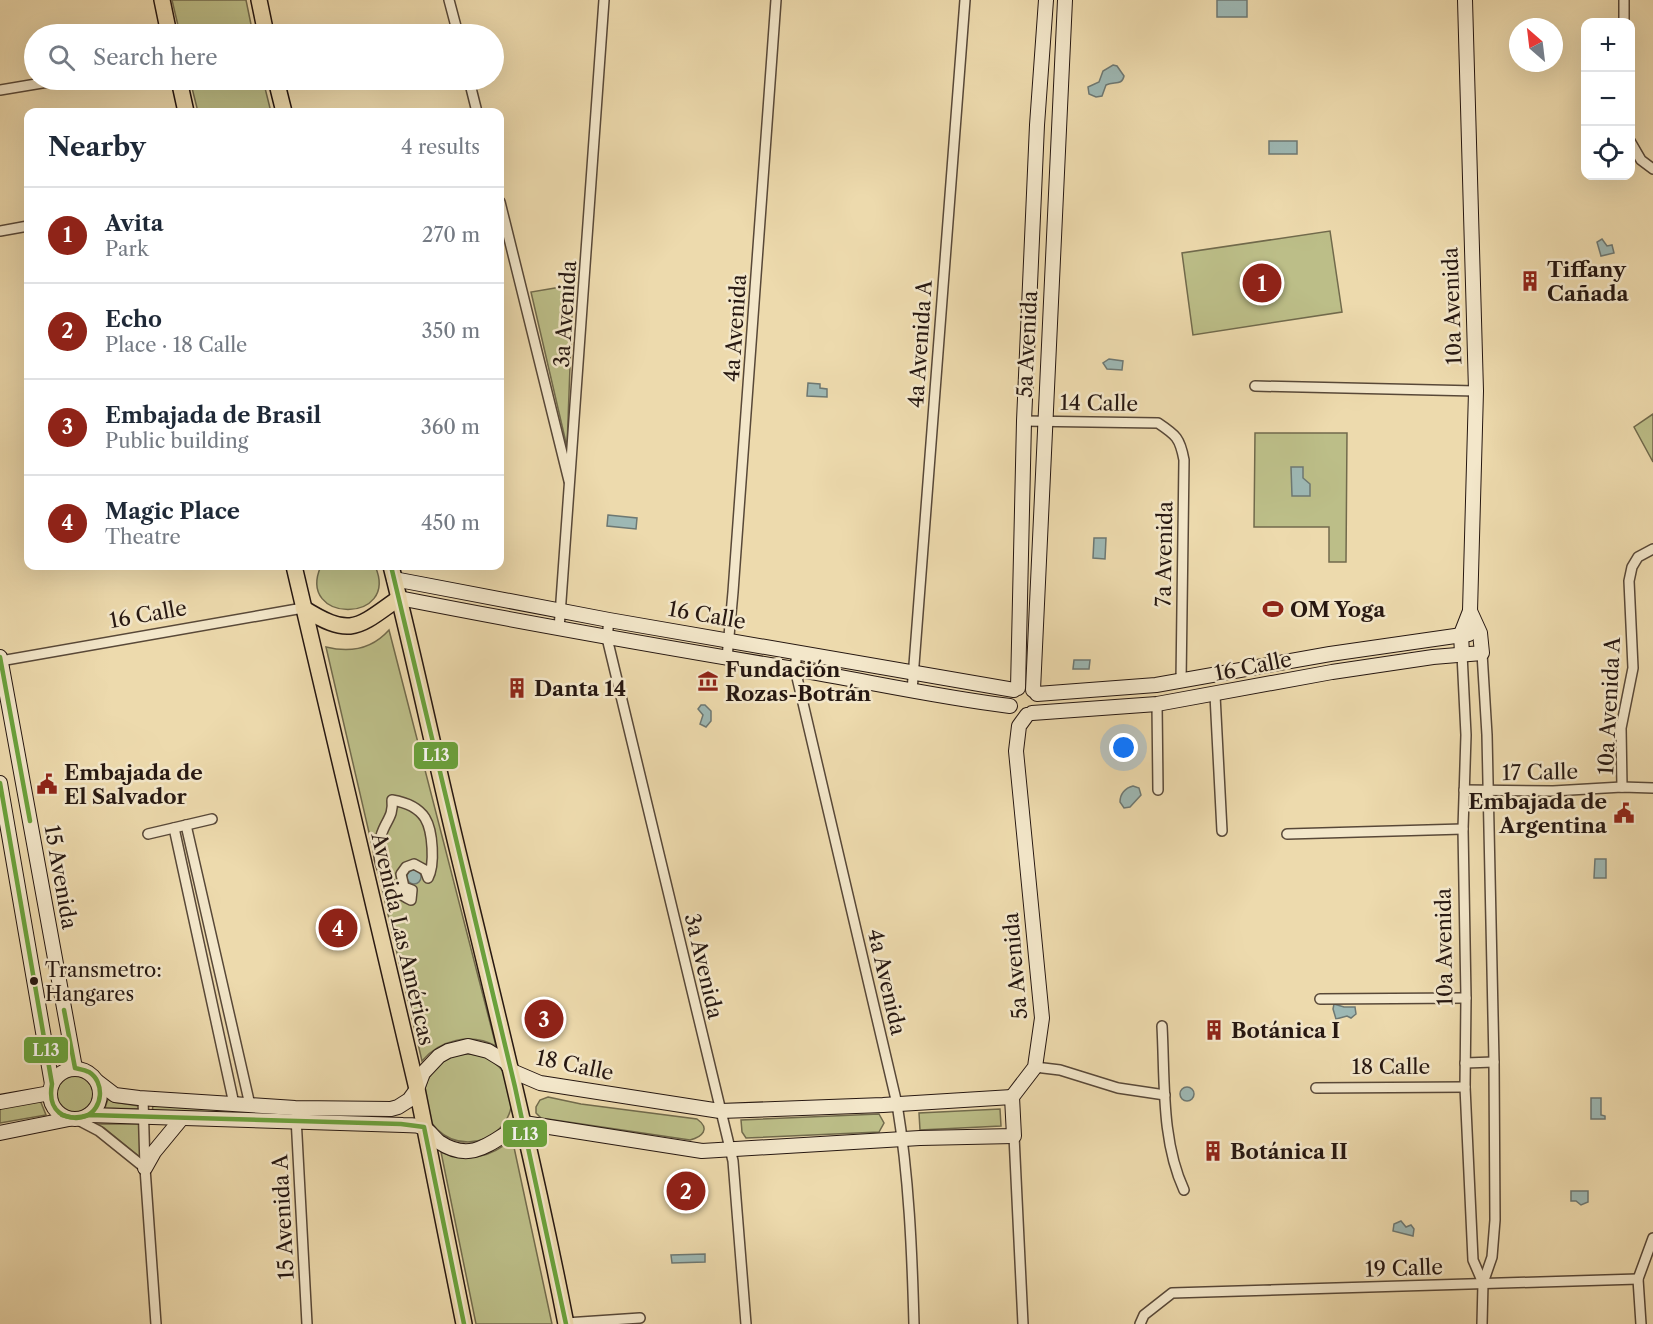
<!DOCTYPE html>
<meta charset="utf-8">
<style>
:root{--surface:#fff;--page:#f2f2f3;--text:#1f2937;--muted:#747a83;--line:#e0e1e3;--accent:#8f2418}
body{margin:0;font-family:"Libre Caslon Text",serif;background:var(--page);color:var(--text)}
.controls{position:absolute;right:18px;top:18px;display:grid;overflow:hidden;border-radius:12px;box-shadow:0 6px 24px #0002}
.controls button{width:54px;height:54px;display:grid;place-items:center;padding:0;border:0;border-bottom:2px solid var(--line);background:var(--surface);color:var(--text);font:30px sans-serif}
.compass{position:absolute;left:1509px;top:18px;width:54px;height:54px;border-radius:50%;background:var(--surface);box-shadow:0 6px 24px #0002;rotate:332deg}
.you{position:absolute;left:1124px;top:748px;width:21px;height:21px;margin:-15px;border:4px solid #fff;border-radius:50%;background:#1a73e8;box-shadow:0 0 0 9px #1a73e833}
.badge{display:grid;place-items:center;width:39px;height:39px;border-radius:50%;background:var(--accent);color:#fff;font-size:20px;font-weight:700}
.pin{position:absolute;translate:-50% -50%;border:3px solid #fff;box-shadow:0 2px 6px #0006}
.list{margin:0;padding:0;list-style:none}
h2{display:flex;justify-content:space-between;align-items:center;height:78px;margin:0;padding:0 24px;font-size:26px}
h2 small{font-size:20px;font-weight:400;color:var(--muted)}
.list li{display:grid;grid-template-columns:39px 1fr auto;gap:18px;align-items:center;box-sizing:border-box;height:96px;padding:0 24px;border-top:2px solid var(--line)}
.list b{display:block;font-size:22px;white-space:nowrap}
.list p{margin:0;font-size:20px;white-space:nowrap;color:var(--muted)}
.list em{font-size:20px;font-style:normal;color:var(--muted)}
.icon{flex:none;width:33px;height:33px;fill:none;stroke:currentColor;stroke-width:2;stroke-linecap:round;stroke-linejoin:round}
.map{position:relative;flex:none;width:1653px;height:1324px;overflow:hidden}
.search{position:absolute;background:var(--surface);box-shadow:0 6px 24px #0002;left:24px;top:24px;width:480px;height:66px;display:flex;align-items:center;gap:15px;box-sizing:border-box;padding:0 21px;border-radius:33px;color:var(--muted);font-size:22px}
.panel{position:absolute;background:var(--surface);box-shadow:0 6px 24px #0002;left:24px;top:108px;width:480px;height:462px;border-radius:12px}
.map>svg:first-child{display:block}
.green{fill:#bcbe88;stroke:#716a4c;stroke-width:1.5}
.water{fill:#9db8b4;stroke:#6d7873;stroke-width:1.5}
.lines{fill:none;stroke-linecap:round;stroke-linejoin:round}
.street-casing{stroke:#584838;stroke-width:12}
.secondary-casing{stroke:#261711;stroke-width:16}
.primary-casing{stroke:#261711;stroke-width:18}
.street{stroke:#f3e7ca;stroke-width:9}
.secondary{stroke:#f3e7ca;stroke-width:14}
.primary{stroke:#eddaad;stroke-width:15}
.bus-1-casing{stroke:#f3e7ca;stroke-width:9}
.bus-1{stroke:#6aa33c;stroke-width:4.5}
.bus-dot{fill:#261711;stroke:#f3e7ca;stroke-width:2}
.labels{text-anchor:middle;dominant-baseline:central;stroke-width:5;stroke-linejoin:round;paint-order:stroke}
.bus-label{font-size:20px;fill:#261711;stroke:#f3e7ca;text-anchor:start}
.poi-label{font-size:21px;font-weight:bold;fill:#261711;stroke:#f3e7ca;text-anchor:start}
.street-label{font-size:21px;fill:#261711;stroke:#f3e7ca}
.line-badge{stroke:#f3e7ca;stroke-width:2}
.badge-label{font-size:16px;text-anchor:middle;font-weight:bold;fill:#fff}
</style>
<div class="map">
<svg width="1653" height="1324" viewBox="0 0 1653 1324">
<rect width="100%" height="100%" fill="#eddaad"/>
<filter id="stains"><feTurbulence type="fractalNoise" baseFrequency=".00333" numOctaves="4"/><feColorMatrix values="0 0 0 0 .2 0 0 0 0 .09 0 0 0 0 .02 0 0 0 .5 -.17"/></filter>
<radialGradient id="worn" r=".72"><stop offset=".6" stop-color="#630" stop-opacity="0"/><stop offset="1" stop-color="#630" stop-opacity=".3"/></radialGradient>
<g class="green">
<polygon points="172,0 246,0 253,34 180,34"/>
<polygon points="190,80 263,80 271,112 198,112"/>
<polygon points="1330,231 1342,312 1193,335 1182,253"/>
<polygon points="573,285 573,286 567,447 531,292"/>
<polygon points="1653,414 1653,462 1634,427"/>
<polygon points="1255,433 1347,433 1346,562 1329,562 1329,527 1254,527"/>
<path d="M 321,566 L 375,566 C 401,624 295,624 321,566 Z"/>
<path d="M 389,630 L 496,1046 C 471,1032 439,1040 422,1061 L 326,647 C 350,653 372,649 389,630 Z"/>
<circle cx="468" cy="1098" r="44"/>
<circle cx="74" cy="1094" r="19"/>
<path d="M 548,1097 L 581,1104 L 697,1119 C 711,1129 702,1137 690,1140 L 541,1118 L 536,1113 L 536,1107 L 540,1100 Z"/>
<polygon points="108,1099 113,1102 139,1106 139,1109 105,1108"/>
<polygon points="40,1100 46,1115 0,1123 0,1107"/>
<polygon points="153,1105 285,1111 286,1118 152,1113"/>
<polygon points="1000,1109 1001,1126 920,1130 919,1113"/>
<polygon points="879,1114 884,1123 879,1132 746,1138 742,1132 741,1120"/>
<polygon points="95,1124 139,1124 141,1158 104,1128"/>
<path d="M 512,1138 L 552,1324 L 476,1324 L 441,1152 C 465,1163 493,1158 512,1138 Z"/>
</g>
<g class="water">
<rect x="1217" y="0" width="30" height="17"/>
<path d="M 1113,65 L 1117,66 L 1124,76 C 1122,86 1114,81 1106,85 L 1102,96 L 1096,97 L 1089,94 L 1088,87 L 1099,82 L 1103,71 Z"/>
<rect x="1269" y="141" width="28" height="13"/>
<polygon points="1602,239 1607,246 1612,245 1614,253 1601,256 1597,242"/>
<polygon points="1109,359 1123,361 1122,370 1107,369 1103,363"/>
<polygon points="808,383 820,384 820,388 827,389 827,397 807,396"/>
<polygon points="1291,467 1303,467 1303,478 1310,484 1310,496 1292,496"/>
<polygon points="608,515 637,518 636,529 607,526"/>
<polygon points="1094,538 1106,538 1105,559 1093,558"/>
<polygon points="1074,660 1090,660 1089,669 1073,669"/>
<polygon points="701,705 705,705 711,711 711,721 706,727 700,724 703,715 698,709"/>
<path d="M 1133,786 L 1139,788 L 1141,795 L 1130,807 L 1124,808 L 1120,802 C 1120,794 1125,788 1133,786 Z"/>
<polygon points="1595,859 1606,859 1606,878 1594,878"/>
<circle cx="414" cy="877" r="7"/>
<polygon points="1334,1004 1344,1007 1355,1007 1356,1014 1351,1018 1347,1016 1336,1019 1333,1009"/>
<circle cx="1187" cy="1094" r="7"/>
<polygon points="1591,1098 1601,1098 1601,1115 1605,1116 1605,1119 1591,1119"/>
<polygon points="1571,1191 1588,1191 1588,1202 1581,1205 1576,1201 1571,1201"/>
<polygon points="1401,1221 1406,1227 1411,1225 1414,1229 1413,1236 1393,1231 1394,1224"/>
<polygon points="705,1254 705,1262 672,1263 671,1255"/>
</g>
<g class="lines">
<g class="street-casing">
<g id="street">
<polyline points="449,0 458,34"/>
<polyline points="1624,0 1624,22"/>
<polyline points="469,80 477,112"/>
<polyline points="0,90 60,80"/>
<polyline points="1630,141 1641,160 1653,169"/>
<polyline points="500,202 569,481"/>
<polyline points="0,231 28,226"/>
<polyline points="1255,386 1476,391"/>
<path d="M 1024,421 L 1158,423 C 1176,435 1180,438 1184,460 L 1181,682"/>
<polyline points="609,620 607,638 733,1161 746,1324"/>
<polyline points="559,629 604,0"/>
<path d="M 797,652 L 795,669 L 897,1104 C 909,1177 912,1250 914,1324"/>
<polyline points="1462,654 1466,735 1463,829 1466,998 1465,1087 1473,1260 1483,1283"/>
<polyline points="727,658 733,592 776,0"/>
<polyline points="0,661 303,608"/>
<polyline points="912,691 965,0"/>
<polyline points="1215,695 1222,831"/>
<polyline points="1157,704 1158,790"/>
<polyline points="1622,787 1621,728 1633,668 1629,581 1632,567 1638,557 1653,549"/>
<polyline points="1464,790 1553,791 1622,787 1653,788"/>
<path d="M 392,800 C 404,802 418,807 425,818 C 433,831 435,865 428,878 L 425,870 L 414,864 L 406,867 L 401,874 L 404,887 L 412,890 L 411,900 C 388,890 373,861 381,836 C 385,821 394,817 392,800 Z"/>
<polyline points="186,825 250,1105"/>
<polyline points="174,828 234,1104"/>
<polyline points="148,834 212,819"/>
<polyline points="1287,834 1463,829"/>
<polyline points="1320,999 1466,998"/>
<path d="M 1162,1026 C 1165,1080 1161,1140 1184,1190"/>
<polyline points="1465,1063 1494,1062"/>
<polyline points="1035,1067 1060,1070 1118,1088 1165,1095"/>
<polyline points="1316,1088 1465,1087"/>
<polyline points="143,1098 145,1168 156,1324"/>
<polyline points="296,1117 307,1324"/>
<polyline points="76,1119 99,1131 145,1168"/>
<polyline points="1014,1136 1023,1324"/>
<polyline points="566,1323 640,1318"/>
<polyline points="1140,1324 1144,1315 1172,1293 1638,1279"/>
<polyline points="1482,1324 1483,1283 1492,1257 1495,1220 1494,1062 1487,735 1482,653"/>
<polyline points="1641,1324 1638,1279 1653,1238"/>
</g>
</g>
<g class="secondary-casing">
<g id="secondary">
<polyline points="394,579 609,620 1014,690"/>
<path d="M 399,598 C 531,624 662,647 794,669 C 866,681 937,697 1010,706"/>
<polyline points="1462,654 1461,634 1470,611 1476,391 1465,0"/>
<polyline points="0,657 75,1068"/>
<polyline points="1018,688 1024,421 1037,125 1046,0"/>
<polyline points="1033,690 1065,0"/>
<polyline points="1037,694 1156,685 1330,654 1469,634"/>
<polyline points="1032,713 1157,704 1332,672 1433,657 1482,653 1480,633 1470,611"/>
<polyline points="0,783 52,1084"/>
<circle cx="75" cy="1094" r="25"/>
<polyline points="98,1082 115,1095 139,1098 295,1108 391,1109 398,1107 409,1100 417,1089 423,1073 439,1056 448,1051 468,1046 488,1051 506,1062 512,1071 540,1083 720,1111 883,1105 1012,1097"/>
<polyline points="0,1102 50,1093"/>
<path d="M 89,1115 L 403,1125 C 409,1125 421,1125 426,1129 C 430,1132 434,1138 439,1142 C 475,1166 495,1137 524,1123 L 702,1151 L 920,1138 L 1014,1136 L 1012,1097 L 1035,1067 L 1042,1018 L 1016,751 L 1019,726 L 1027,715"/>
<polyline points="0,1133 69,1119"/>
<polyline points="145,1168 154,1152 182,1118"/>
</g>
</g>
<g class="primary-casing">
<g id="primary">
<polyline points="162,0 169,34"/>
<polyline points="259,0 266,34"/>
<polyline points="179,80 186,112"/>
<polyline points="276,80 284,112"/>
<polyline points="294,566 417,1089 464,1324"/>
<path d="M 391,566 C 415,660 435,757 458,852 C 496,1009 535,1165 566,1324"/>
<path d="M 303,608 C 351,638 357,628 399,598"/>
</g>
</g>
<use href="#street" class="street"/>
<use href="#secondary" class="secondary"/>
<use href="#primary" class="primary"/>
<g class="bus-1-casing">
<g id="bus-1">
<polyline points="391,566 515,1087 566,1324"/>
<polyline points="0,657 30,821"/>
<path d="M 0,783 L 52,1084 C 47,1111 64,1123 89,1115 L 401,1124 L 424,1127 L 464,1324"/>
<path d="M 62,1115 C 70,1117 77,1120 86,1116 C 103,1109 105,1082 89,1072 C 85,1070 79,1069 75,1068 L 64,1010"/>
</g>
</g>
<use href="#bus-1" class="bus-1"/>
</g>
<defs>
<g id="building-bare" transform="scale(1.62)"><path d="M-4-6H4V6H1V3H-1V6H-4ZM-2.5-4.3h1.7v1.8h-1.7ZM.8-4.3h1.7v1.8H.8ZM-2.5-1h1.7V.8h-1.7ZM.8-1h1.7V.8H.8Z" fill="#8f2418" stroke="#f3e7ca" stroke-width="2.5" paint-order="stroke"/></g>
<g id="stadium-bare" transform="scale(1.62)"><path d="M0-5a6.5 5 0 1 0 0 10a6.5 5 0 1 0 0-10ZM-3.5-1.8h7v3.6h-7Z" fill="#8f2418" stroke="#f3e7ca" stroke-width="2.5" paint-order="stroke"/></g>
<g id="museum-bare" transform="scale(1.62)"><path d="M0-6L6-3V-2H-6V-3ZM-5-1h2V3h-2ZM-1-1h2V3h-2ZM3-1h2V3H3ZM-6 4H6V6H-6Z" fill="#8f2418" stroke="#f3e7ca" stroke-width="2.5" paint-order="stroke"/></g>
<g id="civic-bare" transform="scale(1.62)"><path d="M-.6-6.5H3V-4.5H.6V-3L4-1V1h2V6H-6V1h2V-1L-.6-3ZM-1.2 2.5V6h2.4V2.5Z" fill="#8f2418" stroke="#f3e7ca" stroke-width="2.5" paint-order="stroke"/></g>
</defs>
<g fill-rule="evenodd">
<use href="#building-bare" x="1530" y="281"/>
<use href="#stadium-bare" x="1273" y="609"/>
<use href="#museum-bare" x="708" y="681"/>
<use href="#building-bare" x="517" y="688"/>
<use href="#civic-bare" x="47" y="784"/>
<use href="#civic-bare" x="1624" y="813"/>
<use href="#building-bare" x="1214" y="1030"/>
<use href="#building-bare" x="1213" y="1151"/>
</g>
<circle class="bus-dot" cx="34" cy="981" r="5"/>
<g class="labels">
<g class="bus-label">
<text x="45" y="970">Transmetro:<tspan x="45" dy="24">Hangares</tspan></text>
</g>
<g class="poi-label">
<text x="1547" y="269">Tiffany<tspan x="1547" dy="24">Cañada</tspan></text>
<text x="1290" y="609">OM Yoga</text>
<text x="725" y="669">Fundación<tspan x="725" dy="24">Rozas-Botrán</tspan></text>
<text x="534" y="688">Danta 14</text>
<text x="64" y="772">Embajada de<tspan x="64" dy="24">El Salvador</tspan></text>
<text x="1607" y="801" text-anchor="end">Embajada de<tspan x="1607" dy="24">Argentina</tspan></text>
<text x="1231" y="1030">Botánica I</text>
<text x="1230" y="1151">Botánica II</text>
</g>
<g class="street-label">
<text transform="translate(1452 306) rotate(-92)">10a Avenida</text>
<text transform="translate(565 314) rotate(-86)">3a Avenida</text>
<text transform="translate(735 328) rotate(-86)">4a Avenida</text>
<text transform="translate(920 344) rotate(-86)">4a Avenida A</text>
<text transform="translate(1027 344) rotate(-87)">5a Avenida</text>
<text transform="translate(1099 403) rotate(1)">14 Calle</text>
<text transform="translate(1164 554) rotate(-89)">7a Avenida</text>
<text transform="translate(148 614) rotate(-10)">16 Calle</text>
<text transform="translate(707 615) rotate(10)">16 Calle</text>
<text transform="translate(1253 666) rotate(-11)">16 Calle</text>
<text transform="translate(1609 706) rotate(-87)">10a Avenida A</text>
<text transform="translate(1540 772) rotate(-1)">17 Calle</text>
<text transform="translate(61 877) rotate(80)">15 Avenida</text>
<text transform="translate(403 939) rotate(77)">Avenida Las Américas</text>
<text transform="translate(1444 947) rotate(-91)">10a Avenida</text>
<text transform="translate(704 966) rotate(77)">3a Avenida</text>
<text transform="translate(1015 966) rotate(-95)">5a Avenida</text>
<text transform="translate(887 982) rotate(77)">4a Avenida</text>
<text transform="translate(575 1065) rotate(12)">18 Calle</text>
<text x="1391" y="1066">18 Calle</text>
<text transform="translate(283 1217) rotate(-93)">15 Avenida A</text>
<text transform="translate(1404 1268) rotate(-2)">19 Calle</text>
</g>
</g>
<g class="line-badge">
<rect x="413" y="741" width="46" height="29" rx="6" fill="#6aa33c"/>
<rect x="23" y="1036" width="46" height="28" rx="6" fill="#6aa33c"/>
<rect x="502" y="1119" width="46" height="29" rx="6" fill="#6aa33c"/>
</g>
<g class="badge-label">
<text x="436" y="761">L13</text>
<text x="46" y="1056">L13</text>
<text x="525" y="1140">L13</text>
</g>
<rect width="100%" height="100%" filter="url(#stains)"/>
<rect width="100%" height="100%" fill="url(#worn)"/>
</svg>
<div class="controls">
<button>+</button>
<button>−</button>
<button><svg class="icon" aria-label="locate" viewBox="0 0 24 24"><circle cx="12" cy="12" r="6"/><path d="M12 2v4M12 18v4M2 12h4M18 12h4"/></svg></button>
</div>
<svg class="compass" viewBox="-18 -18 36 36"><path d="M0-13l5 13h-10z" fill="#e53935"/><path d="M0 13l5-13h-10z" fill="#747a83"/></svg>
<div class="you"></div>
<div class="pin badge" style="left:1262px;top:283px">1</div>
<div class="pin badge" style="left:686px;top:1191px">2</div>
<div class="pin badge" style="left:544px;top:1019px">3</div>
<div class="pin badge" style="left:338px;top:928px">4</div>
<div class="search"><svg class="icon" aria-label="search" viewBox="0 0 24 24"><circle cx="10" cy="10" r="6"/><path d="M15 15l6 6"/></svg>Search here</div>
<section class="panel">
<h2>Nearby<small>4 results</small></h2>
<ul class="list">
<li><span class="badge">1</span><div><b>Avita</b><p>Park</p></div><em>270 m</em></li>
<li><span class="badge">2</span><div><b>Echo</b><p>Place · 18 Calle</p></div><em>350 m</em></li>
<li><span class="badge">3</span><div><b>Embajada de Brasil</b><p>Public building</p></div><em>360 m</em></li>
<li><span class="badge">4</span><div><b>Magic Place</b><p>Theatre</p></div><em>450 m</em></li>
</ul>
</section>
</div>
